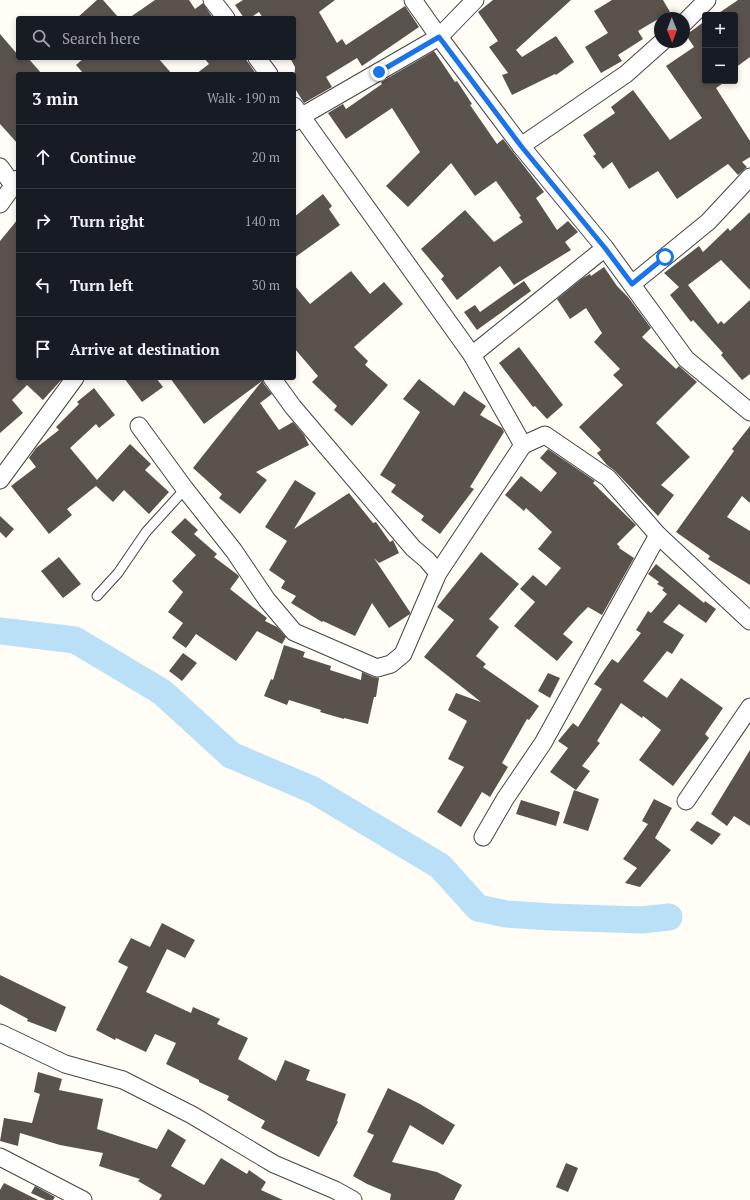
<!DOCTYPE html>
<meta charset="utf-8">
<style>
:root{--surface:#171b24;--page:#20242c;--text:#f1f3f6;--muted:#9ea1a6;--line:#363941}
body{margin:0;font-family:"PT Serif",serif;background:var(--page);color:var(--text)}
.controls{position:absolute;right:12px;top:12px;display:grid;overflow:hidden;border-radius:4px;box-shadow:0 2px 6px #0003}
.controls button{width:36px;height:36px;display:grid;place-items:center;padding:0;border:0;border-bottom:1px solid var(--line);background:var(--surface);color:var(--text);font:20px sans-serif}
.compass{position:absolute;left:654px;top:12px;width:36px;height:36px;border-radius:50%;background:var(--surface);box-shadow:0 2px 6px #0003;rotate:179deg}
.stop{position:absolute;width:12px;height:12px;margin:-9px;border:3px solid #1a73e8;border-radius:50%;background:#fff}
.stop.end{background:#1a73e8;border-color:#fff;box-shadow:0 1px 4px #0008}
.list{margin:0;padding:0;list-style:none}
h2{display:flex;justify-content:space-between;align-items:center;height:52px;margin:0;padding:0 16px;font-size:17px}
h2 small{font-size:13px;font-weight:400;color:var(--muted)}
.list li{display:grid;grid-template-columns:26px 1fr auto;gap:12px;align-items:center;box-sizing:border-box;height:64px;padding:0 16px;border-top:1px solid var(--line)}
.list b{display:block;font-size:15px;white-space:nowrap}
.list em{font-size:13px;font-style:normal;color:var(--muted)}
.icon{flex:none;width:22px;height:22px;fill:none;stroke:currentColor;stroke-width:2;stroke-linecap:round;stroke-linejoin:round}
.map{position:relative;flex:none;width:750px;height:1200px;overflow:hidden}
.search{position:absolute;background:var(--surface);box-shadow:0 2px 6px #0003;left:16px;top:16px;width:280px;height:44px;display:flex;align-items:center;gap:10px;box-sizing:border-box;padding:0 14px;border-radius:4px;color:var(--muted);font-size:15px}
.panel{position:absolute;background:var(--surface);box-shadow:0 2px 6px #0003;left:16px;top:72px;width:280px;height:308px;border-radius:4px}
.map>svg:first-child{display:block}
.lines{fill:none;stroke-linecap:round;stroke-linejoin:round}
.river{stroke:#b9e0f7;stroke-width:27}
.building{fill:#5a524d}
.lane-casing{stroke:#444;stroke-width:11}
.street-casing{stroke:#444;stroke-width:19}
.lane{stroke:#fff;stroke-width:9}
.street{stroke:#fff;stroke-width:17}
.route{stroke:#1a73e8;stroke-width:5}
</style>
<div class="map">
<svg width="750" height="1200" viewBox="0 0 750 1200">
<rect width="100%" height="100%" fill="#fffdf5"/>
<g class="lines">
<polyline class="river" points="0,631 75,640 162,692 231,755 313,790 440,866 478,908 506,914 552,917 641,920 669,917"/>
</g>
<g class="building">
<polygon points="97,0 103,0 119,18 77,18"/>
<polygon points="155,0 189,0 195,9 203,3 213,18 129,18"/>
<polygon points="243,0 335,0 319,12 337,43 342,39 346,45 405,6 419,27 362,66 357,58 326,77 332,87 304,103 294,87 295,67 290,58 294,58 294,18 263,18 259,12 250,18 244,18 235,5"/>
<polygon points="493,0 571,0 516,50 522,57 556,36 574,62 556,75 555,74 512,95 502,75 508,73 489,47 498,41 478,12"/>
<polygon points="612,0 663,0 670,12 638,31 643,39 618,55 622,61 601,73 585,47 608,33 594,11"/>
<polygon points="738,0 750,0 750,57 735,68 735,15 716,15"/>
<polygon points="705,21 705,81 726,81 716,88 750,141 750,157 742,162 747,167 738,175 728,164 677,199 658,171 629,189 612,162 603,169 593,156 596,154 583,135 615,113 611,107 633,90 670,140 702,118 666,66 694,47 686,35"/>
<polygon points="0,34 18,55 18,58 28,58 42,74 18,74 18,144 0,124"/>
<polygon points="434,51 455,82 457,81 472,104 470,105 497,144 503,139 544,192 536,198 557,230 568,221 578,232 565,242 571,250 514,285 500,266 457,300 441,279 444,276 421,249 465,210 494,242 523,222 519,217 521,216 496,181 475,196 451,163 408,207 386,186 420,152 392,108 346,139 328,113 343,104 346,109 382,84 381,82"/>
<polygon points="84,58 158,58 172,74 84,74 76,65"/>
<polygon points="204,58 245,58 256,74 196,74 209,64"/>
<polygon points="323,194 332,206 329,209 340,225 294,258 294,217"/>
<polygon points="750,212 750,290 721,260 688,285 718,324 721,321 724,324 750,300 750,374 742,380 721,355 723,353 693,320 691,322 670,295 679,287 664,273 699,246 703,252 728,228 730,231"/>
<polygon points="18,219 18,378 63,378 43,400 27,385 12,400 23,413 0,433 0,241"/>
<polygon points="604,267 617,286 628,297 651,328 642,337 676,369 679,366 697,382 656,423 690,457 661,485 674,495 658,516 615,471 607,465 597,453 601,450 579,427 623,385 613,375 620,369 594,342 602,333 586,308 570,319 557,299 583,278 590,274 591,276"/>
<polygon points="351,271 370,294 384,282 403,304 354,347 368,361 365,365 388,385 352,426 334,410 337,406 312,382 318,376 294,348 294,285 310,304"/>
<polygon points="524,281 531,291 477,330 464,312 475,305 480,312"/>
<polygon points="519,347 563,405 547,419 535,406 533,407 499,363"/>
<polygon points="124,378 156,378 163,387 142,402"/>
<polygon points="170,378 262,378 264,384 272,394 260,403 279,430 293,422 304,435 309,445 256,472 267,480 240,514 219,498 222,494 193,468 262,381 204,424"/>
<polygon points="419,379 454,406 464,391 486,406 480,415 502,428 504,432 470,487 474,489 440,534 421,520 424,516 391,492 396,485 380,475 420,412 403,399"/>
<polygon points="94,388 115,415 99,428 96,424 70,448 97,480 130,444 151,464 145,470 169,492 149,514 124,490 113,502 96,486 67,509 72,515 49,534 11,486 36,467 29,458 36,448 59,430 56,427 79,404 77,402"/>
<polygon points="750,426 750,503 742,496 727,517 750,531 750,585 708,559 710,556 676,532 734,451 732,449"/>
<polygon points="548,449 595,481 593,483 636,525 617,544 620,547 619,548 634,558 602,615 588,607 579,616 563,634 573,642 557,661 514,626 535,602 520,589 533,575 546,586 561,568 538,549 552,532 526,508 524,511 505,495 521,476 541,492 557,473 540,458"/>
<polygon points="295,480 316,493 294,529 349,493 373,523 376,522 390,542 393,540 399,553 379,563 374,558 410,612 410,614 389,628 372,603 355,636 323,621 322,622 291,603 296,596 281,588 285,581 269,570 287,541 265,527"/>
<polygon points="0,516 14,529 6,538 0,532"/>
<polygon points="185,518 198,530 194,534 217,554 214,557 238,575 239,577 230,589 267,618 265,621 277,627 286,637 282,644 257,631 236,661 196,634 186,648 172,638 183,623 168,612 183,592 172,581 196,555 171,532"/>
<polygon points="481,552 519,584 489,619 499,627 476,656 486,664 483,667 539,706 529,720 527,719 502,763 508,767 490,797 482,792 461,827 437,812 464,767 448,759 467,721 448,710 456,693 481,702 424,657 454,620 437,607"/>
<polygon points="59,557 81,584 63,598 41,571"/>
<polygon points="656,564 704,603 705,601 716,609 706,623 679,604 663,622 684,635 672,654 667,651 643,681 667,698 681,678 723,708 705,734 709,738 673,786 639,760 661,730 643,716 642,718 621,703 597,741 600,743 582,766 590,771 576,790 550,772 568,748 558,741 573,723 578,727 602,689 594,684 612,659 618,663 641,633 636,630 648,611 651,613 667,594 662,590 664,588 657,584 659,582 648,574"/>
<polygon points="284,645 305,652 303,657 331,666 330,670 361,680 362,672 373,677 379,678 376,697 374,697 368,724 344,718 344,719 320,712 321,710 289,700 287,705 264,696 271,679 273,680"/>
<polygon points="183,653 197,663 182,681 169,671"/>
<polygon points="548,673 560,678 550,698 538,691"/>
<polygon points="750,750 750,826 734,816 727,826 711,814"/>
<polygon points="574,790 599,799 588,831 563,823"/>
<polygon points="654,799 672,808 655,838 671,850 640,887 625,883 637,868 623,859 648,824 642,821"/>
<polygon points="521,800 560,812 556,826 516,814"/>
<polygon points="697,821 721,834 712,845 690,830"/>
<polygon points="162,923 195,940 185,958 167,949 146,992 191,1013 193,1007 220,1019 217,1024 248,1038 238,1059 276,1081 285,1060 310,1070 306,1080 346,1094 337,1121 338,1122 319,1157 261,1128 265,1121 227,1100 229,1096 199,1082 199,1080 166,1064 176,1043 155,1034 146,1052 116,1038 115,1040 96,1030 128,967 118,962 131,938 150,947"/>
<polygon points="0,975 66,1007 56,1032 27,1021 28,1019 0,1004"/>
<polygon points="38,1072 62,1079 59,1090 103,1099 97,1129 157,1149 168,1129 186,1140 171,1166 204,1185 221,1158 247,1174 249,1170 266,1182 261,1190 283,1200 159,1200 162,1195 138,1181 140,1179 99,1166 103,1153 60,1145 20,1133 18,1146 0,1141 4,1118 32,1123 40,1094 34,1092"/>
<polygon points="388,1088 420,1104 455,1125 443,1145 410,1125 392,1162 437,1172 462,1185 454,1200 390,1200 391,1194 367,1184 353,1176 374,1135 367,1132"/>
<polygon points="566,1163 578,1168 568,1192 556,1187"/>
<polygon points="4,1183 38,1200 0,1200 0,1190"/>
<polygon points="35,1186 55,1197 53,1200 46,1200 31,1193"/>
</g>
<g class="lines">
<g class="lane-casing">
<polyline id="lane" points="97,596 118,573 146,532 185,489"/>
</g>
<g class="street-casing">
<g id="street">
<polyline points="212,0 226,18"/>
<polyline points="413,0 439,37 521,146 605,248 686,359 750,412"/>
<polyline points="684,23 707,0"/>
<polyline points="257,58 269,74"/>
<polyline points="294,106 472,355 523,445"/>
<polyline points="294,122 302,116 439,37 475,0"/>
<polyline points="521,146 626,74 662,42"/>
<polyline points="0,167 13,185"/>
<polyline points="0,204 18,179"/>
<polyline points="632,284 708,222 750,177"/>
<polyline points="472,355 605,248"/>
<polyline points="272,378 293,407 413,548 427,560 438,573"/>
<polyline points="139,426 185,489 234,551 267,600 294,632 377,668 391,664 403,654 438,573 523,445 545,435 608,478 658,535 750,621"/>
<polyline points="0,480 75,378"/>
<polyline points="686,801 750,707"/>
<polyline points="483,837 505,799 543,743 658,535"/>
<polyline points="0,1033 65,1064 123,1080 192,1115 274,1164 335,1190 353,1200"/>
<polyline points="0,1157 83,1200"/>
</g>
</g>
<use href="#lane" class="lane"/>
<use href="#street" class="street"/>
</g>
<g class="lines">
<polyline class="route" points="379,72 439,37 521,146 605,248 632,284 665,257"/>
</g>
</svg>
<div class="controls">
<button>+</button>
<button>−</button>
</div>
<svg class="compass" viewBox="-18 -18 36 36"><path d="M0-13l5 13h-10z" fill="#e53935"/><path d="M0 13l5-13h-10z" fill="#9ea1a6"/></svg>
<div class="stop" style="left:665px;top:257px"></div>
<div class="stop end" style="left:379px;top:72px"></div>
<div class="search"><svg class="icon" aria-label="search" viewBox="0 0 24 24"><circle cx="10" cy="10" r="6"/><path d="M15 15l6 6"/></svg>Search here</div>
<section class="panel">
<h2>3 min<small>Walk · 190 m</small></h2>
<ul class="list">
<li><svg class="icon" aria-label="ahead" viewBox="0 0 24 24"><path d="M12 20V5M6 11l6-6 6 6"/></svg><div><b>Continue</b></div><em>20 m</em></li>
<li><svg class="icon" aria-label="right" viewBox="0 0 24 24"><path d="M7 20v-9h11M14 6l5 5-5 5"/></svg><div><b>Turn right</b></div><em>140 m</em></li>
<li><svg class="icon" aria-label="left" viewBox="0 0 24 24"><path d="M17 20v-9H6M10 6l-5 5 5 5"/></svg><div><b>Turn left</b></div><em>30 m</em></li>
<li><svg class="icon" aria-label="arrive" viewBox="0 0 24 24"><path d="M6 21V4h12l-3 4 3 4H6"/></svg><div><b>Arrive at destination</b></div></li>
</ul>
</section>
</div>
